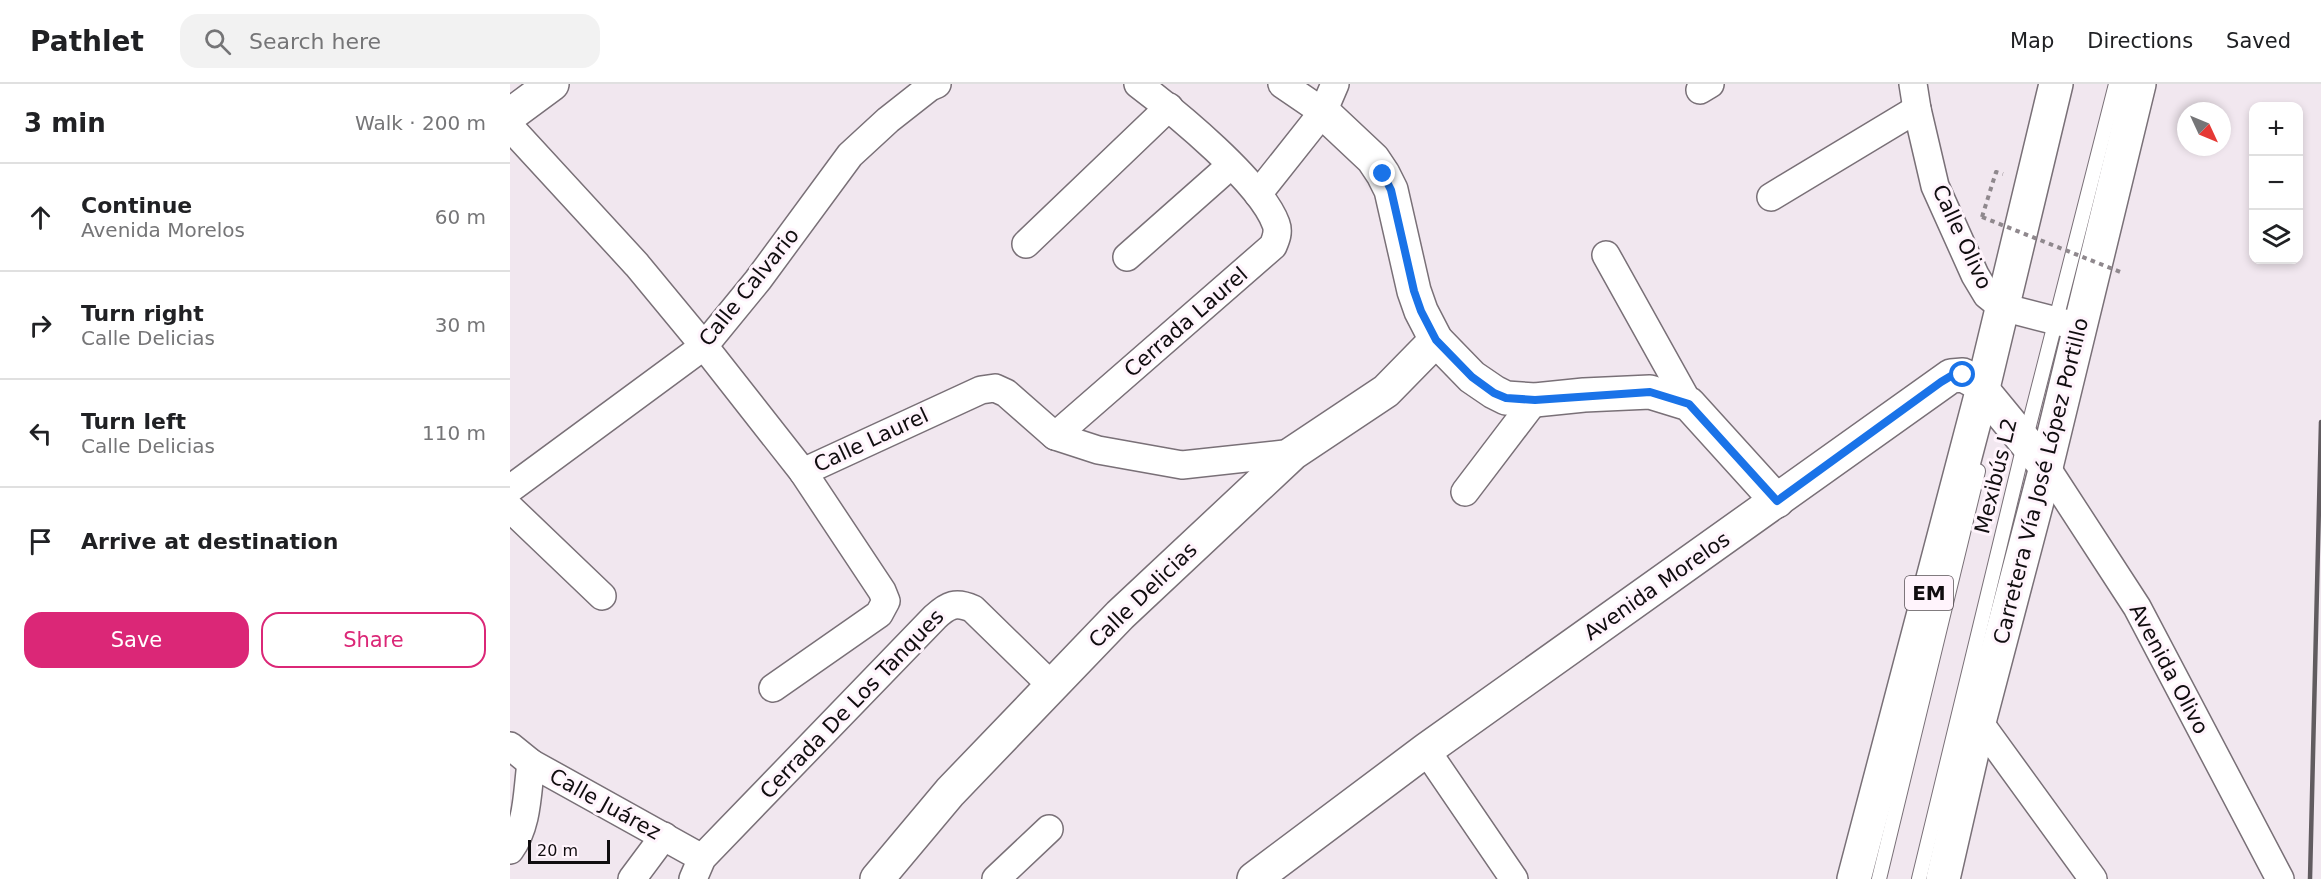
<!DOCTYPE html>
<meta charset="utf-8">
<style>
:root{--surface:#fff;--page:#f2f2f2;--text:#202124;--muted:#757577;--line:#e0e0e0;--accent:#db2777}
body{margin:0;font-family:"DejaVu Sans",sans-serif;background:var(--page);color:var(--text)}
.controls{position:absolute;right:18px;top:18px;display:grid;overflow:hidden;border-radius:12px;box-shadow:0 3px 9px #0003}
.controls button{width:54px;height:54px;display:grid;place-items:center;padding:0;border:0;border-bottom:2px solid var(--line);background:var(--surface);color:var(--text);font:30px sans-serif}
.compass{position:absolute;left:1667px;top:18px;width:54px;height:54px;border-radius:50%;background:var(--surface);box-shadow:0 3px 9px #0003;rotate:134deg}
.scale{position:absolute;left:18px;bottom:15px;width:82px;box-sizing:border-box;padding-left:6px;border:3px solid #100d0f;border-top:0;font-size:16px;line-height:21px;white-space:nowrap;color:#100d0f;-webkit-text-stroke:4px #fff4fc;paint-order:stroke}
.stop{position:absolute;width:18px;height:18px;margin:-14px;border:4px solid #1a73e8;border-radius:50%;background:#fff}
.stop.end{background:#1a73e8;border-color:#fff;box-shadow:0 2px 6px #0008}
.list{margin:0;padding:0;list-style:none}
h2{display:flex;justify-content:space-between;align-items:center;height:78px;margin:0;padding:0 24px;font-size:26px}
h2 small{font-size:20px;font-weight:400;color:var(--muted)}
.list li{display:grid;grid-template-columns:39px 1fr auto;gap:18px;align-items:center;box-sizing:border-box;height:108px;padding:0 24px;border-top:2px solid var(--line)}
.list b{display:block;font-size:22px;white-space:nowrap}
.list p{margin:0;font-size:20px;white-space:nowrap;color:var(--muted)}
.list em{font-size:20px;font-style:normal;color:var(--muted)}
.actions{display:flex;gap:12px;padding:18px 24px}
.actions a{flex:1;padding:14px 0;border:2px solid var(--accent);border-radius:18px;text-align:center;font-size:21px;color:var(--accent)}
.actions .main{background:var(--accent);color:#fff}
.icon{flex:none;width:33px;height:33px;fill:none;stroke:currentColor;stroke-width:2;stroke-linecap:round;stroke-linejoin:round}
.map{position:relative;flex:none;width:1811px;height:795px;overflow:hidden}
header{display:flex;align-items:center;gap:36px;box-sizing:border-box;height:84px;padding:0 30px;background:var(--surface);border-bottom:2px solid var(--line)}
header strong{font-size:28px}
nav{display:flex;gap:33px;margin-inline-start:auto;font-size:21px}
.search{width:420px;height:54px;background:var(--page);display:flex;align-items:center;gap:15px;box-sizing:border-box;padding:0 21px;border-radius:18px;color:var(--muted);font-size:22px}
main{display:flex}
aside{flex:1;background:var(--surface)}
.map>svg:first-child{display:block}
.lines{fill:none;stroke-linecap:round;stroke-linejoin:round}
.lane-casing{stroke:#797077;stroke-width:16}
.street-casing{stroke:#797077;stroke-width:30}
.secondary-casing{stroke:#797077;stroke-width:36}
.primary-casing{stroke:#797077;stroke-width:36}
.path{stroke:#8f888d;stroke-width:4;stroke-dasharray:4.5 4.5;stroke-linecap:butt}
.lane{stroke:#fff;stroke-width:14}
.street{stroke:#fff;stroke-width:27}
.secondary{stroke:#fff;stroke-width:33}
.primary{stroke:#fff;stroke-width:33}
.rail{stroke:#615b60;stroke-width:4.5}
.path-bridge{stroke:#8f888d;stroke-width:4;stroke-dasharray:4.5 4.5;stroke-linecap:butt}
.route{stroke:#1a73e8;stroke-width:8}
.labels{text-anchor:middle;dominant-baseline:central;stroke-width:6;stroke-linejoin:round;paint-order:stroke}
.shield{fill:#fff4fc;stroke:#585256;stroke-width:1.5}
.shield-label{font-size:20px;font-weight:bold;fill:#100d0f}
.street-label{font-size:21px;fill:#100d0f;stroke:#fff4fc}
</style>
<header>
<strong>Pathlet</strong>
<div class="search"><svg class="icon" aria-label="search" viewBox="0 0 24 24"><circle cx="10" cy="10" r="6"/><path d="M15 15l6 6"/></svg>Search here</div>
<nav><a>Map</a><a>Directions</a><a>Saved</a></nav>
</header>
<main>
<aside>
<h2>3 min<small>Walk · 200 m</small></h2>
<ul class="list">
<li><svg class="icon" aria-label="ahead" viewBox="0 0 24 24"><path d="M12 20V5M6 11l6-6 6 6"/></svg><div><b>Continue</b><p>Avenida Morelos</p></div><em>60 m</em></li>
<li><svg class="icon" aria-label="right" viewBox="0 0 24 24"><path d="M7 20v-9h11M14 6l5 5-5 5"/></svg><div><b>Turn right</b><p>Calle Delicias</p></div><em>30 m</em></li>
<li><svg class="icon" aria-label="left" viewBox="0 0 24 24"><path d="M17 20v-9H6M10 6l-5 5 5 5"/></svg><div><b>Turn left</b><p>Calle Delicias</p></div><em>110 m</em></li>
<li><svg class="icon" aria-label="arrive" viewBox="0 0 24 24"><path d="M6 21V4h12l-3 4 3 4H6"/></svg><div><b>Arrive at destination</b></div></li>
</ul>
<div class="actions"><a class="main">Save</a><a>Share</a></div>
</aside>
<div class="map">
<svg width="1811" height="795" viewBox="0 0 1811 795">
<rect width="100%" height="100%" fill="#f1e7ef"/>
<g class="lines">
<g class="lane-casing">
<g id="lane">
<polyline points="1369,795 1468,387"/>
<polyline points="1409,795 1515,357 1606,0"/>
</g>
</g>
<g class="street-casing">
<g id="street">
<polyline points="772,0 813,28"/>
<polyline points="1403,0 1407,25 1425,102 1465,191 1477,211 1492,223 1570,243"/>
<polyline points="1190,6 1200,0"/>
<polyline points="0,43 127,181 194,262 293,388 372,507 376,517 369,530 263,604"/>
<polyline points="748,110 813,28 825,0"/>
<polyline points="1261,113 1407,25"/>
<polyline points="516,160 659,23"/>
<polyline points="1096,171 1179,320"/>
<polyline points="617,173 721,81"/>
<path d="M 545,352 L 763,162 C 766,155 769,148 766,140 C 751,98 665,28 628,0"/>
<polyline points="1536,383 1627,523 1770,795"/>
<polyline points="293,388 471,306 485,304 496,309 545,352 588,366 672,381 783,369"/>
<polyline points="0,405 194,262 248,196 340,71 378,36 420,3 427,0"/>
<polyline points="955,408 1025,316"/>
<polyline points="0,424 92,512"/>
<polyline points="1469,638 1583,795"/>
<polyline points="0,662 21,679 192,774"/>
<polyline points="916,666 1004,795"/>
<path d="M 0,766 C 18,741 17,709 21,679"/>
<polyline points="122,795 154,752"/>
<path d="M 183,795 L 192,774 L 425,533 C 438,521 446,517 463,525 L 541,601"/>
<polyline points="486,795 539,745"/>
</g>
</g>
<g class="secondary-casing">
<g id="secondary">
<polyline points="813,28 863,75 873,90 881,106 904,207 911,227 926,256 962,293 984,308 996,314 1025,316 1074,311 1140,308 1179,320 1267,417"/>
<polyline points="0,31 42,0"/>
<polyline points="367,795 440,708 610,531 783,369 876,307 926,256"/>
<polyline points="744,795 916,666 1441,292 1453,291 1466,298 1536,383"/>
</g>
</g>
<g class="primary-casing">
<g id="primary">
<polyline points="1344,795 1473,304 1546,0"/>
<polyline points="1433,795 1469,638 1536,383 1629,0"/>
</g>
</g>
<polyline class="path" points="1472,133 1486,88 1493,90"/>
<use href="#lane" class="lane"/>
<use href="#street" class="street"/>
<use href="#secondary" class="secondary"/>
<use href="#primary" class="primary"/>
<polyline class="rail" points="1800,795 1811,338"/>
<polyline class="path-bridge" points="1472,133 1613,189"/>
</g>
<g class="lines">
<polyline class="route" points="873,90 881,106 904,207 911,227 926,256 962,293 984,309 996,314 1025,316 1140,308 1179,320 1267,417 1431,298 1441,292 1453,291"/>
</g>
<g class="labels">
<rect class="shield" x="1395" y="492" width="48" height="34" rx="4.5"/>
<g class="shield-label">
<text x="1419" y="509">EM</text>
</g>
<g class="street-label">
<text transform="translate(1452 153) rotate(65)">Calle Olivo</text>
<text transform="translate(239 203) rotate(-51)">Calle Calvario</text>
<text transform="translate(676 238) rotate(-41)">Cerrada Laurel</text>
<text transform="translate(361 356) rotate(-25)">Calle Laurel</text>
<text transform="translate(1486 392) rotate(-76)">Mexibús L2</text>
<text transform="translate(1531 397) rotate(-76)">Carretera Vía José López Portillo</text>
<text transform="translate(1147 502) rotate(-35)">Avenida Morelos</text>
<text transform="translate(633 511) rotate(-44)">Calle Delicias</text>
<text transform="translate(1659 585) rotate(62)">Avenida Olivo</text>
<text transform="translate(342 620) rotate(-46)">Cerrada De Los Tanques</text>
<text transform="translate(95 720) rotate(29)">Calle Juárez</text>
</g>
</g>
</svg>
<div class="controls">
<button>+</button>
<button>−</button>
<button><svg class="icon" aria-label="layers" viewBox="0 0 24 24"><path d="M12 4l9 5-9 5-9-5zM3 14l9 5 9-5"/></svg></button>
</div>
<svg class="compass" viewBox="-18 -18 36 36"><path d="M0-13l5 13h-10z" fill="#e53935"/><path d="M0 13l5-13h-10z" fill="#757577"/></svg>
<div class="scale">20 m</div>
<div class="stop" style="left:1453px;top:291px"></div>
<div class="stop end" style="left:873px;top:90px"></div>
</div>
</main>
